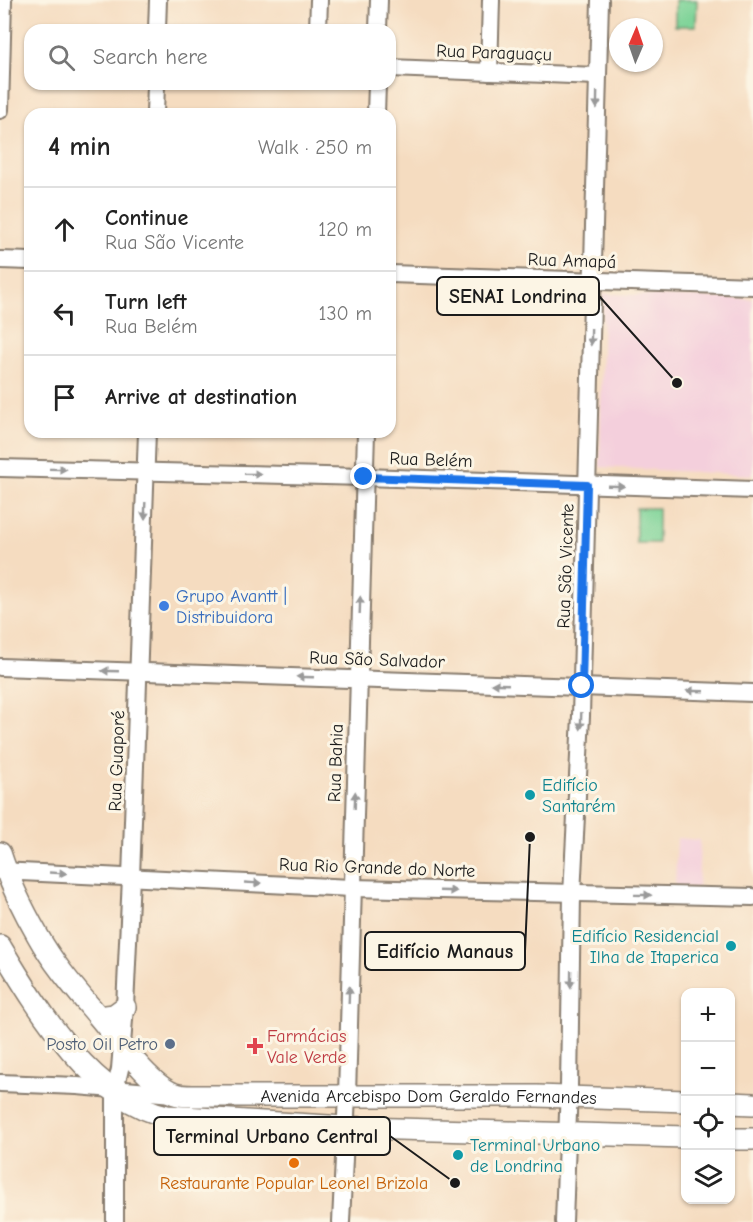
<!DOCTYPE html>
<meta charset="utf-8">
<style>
:root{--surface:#fff;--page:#f6f6f6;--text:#222;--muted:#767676;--line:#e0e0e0}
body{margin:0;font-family:"Comic Neue",sans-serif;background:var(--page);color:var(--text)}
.controls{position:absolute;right:18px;bottom:18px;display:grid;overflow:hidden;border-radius:12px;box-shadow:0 2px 4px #0004}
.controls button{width:54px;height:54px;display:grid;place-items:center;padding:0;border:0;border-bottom:2px solid var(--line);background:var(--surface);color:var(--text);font:30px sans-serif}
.compass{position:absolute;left:609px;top:18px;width:54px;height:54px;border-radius:50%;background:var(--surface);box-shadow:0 2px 4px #0004;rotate:2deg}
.stop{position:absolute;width:18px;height:18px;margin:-14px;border:4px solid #1a73e8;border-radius:50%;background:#fff}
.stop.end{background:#1a73e8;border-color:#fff;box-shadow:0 2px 6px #0008}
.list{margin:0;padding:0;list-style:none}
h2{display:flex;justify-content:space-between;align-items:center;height:78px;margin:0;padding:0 24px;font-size:26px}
h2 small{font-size:20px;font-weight:400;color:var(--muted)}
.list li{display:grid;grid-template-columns:39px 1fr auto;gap:18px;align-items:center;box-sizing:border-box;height:84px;padding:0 24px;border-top:2px solid var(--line)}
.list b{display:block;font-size:22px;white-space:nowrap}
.list p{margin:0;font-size:20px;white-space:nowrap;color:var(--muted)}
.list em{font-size:20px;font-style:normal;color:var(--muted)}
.icon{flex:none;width:33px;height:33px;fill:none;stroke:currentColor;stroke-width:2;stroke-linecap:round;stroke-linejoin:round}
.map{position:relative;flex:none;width:753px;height:1222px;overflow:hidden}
.search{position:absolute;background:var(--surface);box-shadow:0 2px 4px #0004;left:24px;top:24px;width:372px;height:66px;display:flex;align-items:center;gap:15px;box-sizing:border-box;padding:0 21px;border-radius:18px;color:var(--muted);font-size:22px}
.panel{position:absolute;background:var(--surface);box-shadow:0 2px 4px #0004;left:24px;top:108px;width:372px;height:330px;border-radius:18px}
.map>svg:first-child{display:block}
.built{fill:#f4cfdc}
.green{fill:#7dd397;stroke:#4c785a;stroke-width:1.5}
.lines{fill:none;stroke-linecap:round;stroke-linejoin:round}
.minor-casing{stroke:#887c6e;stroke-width:20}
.major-casing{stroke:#887c6e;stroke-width:24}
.minor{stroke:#fff;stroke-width:16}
.major{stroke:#fff;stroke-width:21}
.oneway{fill:#999}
.route{stroke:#1a73e8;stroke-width:8}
.shop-dot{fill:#3f7fe0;stroke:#fcf5e5;stroke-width:2}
.culture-dot{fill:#0f9aa8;stroke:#fcf5e5;stroke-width:2}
.service-dot{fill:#5c6f8a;stroke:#fcf5e5;stroke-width:2}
.health-dot{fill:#e0444e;stroke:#fcf5e5;stroke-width:2}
.food-dot{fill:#e8710a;stroke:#fcf5e5;stroke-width:2}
.labels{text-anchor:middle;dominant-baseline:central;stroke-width:6;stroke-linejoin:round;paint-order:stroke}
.street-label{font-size:18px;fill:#1c1c1c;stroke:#fcf5e5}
.shop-label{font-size:18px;fill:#366cbe;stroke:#fcf5e5;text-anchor:start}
.culture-label{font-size:18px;fill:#0d838f;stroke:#fcf5e5;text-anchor:start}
.health-label{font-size:18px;fill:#be3a42;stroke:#fcf5e5;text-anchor:start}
.service-label{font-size:18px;fill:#4e5e75;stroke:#fcf5e5;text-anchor:end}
.food-label{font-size:18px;fill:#c56008;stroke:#fcf5e5}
.leader{fill:none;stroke:#1c1c1c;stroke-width:2}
.callout-dot{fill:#1c1c1c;stroke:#fcf5e5;stroke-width:2}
.callout{fill:#fcf5e5;stroke:#1c1c1c;stroke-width:2}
.callout-label{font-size:20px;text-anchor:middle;font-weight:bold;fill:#1c1c1c}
</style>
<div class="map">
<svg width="753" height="1222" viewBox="0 0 753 1222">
<rect width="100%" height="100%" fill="#fcf5e5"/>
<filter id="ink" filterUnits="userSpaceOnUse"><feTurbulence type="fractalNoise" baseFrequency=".0167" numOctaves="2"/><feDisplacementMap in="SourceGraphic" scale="12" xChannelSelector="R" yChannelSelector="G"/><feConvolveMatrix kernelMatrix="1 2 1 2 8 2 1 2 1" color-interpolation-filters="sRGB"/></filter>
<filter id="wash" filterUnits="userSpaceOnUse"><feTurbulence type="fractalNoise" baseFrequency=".008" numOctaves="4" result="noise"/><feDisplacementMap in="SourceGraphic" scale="24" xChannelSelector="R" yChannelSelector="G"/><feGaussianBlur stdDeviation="1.35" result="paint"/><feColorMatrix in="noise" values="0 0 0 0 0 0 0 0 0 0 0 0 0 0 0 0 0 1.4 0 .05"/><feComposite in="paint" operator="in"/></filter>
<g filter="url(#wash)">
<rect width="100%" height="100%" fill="#f5dcc0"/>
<g class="built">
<polygon points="603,294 753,299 753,475 600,467"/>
<polygon points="677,838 700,840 698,888 675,886"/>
</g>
<g class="green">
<polygon points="675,0 697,0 696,26 675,26"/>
<rect x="636" y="508" width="22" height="35"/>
</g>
</g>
<g filter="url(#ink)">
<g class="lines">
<g class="minor-casing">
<g id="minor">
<polyline points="157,30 158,0"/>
<polyline points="318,30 319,0"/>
<polyline points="378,30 379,0"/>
<polyline points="390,68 597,76"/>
<polyline points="489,72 491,0"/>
<polyline points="0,110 3,0"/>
<polyline points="155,114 156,84"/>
<polyline points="376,114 377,84"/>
<polyline points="0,260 30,261"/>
<polyline points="390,274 753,286"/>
<polyline points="0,468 364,477 753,490"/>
<polyline points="0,667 753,693"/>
<polyline points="0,871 352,888 753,897"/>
<polyline points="0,1083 77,1086 173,1094"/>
<polyline points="115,1222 115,1090 120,1069 125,1007 131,877 147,432"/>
<polyline points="341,1222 347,1095 366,432"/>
<polyline points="564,1222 569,1086 572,895 581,716 600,0"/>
</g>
</g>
<g class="major-casing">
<g id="major">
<path id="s1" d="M 0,853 C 9,881 23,910 38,936 C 54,965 77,991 98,1016 C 116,1037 149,1085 175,1094 C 180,1096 187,1096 193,1096 L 537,1096 L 686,1101"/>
<path d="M 0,946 C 38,1009 91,1099 167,1116 L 361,1128 L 686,1137"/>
<polyline points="99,1017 114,1015 125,1007"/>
<polyline points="730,1103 753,1104"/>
<polyline points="730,1139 753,1139"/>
</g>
</g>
<use href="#minor" class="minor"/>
<use href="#major" class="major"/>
</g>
<defs><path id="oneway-solid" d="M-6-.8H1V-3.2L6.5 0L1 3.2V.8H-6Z" transform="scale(1.5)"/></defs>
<g class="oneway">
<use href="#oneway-solid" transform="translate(597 100) rotate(91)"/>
<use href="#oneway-solid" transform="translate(591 337) rotate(91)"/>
<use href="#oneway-solid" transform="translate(58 469) rotate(1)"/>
<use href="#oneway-solid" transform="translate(253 474) rotate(1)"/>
<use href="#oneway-solid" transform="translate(616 486) rotate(2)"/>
<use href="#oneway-solid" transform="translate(145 511) rotate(92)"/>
<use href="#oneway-solid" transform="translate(360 605) rotate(-88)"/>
<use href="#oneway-solid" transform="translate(110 671) rotate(-178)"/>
<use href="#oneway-solid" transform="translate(305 677) rotate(-178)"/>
<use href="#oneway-solid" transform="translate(500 684) rotate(-178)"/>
<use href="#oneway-solid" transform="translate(695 691) rotate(-178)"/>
<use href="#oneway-solid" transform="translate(581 721) rotate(92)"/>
<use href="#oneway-solid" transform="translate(355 800) rotate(-88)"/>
<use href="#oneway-solid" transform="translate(58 873) rotate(3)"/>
<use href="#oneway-solid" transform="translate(253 883) rotate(3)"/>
<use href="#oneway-solid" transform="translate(448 891) rotate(2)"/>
<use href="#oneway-solid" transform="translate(643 895) rotate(1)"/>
<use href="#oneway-solid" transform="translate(571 979) rotate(91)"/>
<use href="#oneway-solid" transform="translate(349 995) rotate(-88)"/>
</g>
</g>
<g class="lines" filter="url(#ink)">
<polyline class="route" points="364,477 587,485 582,686"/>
</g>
<circle class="shop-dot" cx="164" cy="606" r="6"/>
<g class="culture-dot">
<circle cx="530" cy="795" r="6"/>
<circle cx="731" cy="946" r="6"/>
<circle cx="458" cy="1155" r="6"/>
</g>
<circle class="service-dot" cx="170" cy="1044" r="6"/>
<path class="health-dot" d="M252 1037h6v6h6v6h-6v6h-6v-6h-6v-6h6z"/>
<circle class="food-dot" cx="294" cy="1163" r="6"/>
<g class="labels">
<g class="street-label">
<text transform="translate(494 53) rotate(2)">Rua Paraguaçu</text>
<text transform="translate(572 261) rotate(2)">Rua Amapá</text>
<text transform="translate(431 460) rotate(2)">Rua Belém</text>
<text transform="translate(566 566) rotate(-88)">Rua São Vicente</text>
<text transform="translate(377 660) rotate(2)">Rua São Salvador</text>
<text transform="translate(117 761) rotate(-88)">Rua Guaporé</text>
<text transform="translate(336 763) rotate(-88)">Rua Bahia</text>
<text transform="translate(377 868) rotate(2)">Rua Rio Grande do Norte</text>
<text stroke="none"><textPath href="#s1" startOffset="556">Avenida Arcebispo Dom Geraldo Fernandes</textPath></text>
</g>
<g class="shop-label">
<text x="176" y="596">Grupo Avantt |<tspan x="176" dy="21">Distribuidora</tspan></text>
</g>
<g class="culture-label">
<text x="542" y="785">Edifício<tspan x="542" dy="21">Santarém</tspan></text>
<text x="719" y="936" text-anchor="end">Edifício Residencial<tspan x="719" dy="21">Ilha de Itaperica</tspan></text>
<text x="470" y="1145">Terminal Urbano<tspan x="470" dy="21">de Londrina</tspan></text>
</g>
<g class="health-label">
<text x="267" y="1036">Farmácias<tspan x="267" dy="21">Vale Verde</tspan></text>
</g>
<g class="service-label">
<text x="158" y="1044">Posto Oil Petro</text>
</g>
<g class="food-label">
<text x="294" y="1183">Restaurante Popular Leonel Brizola</text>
</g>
</g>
<path class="leader" d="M677 383L599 296M530 837L525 951M455 1183L390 1136"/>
<g class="callout-dot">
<circle cx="677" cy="383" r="6"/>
<circle cx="530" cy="837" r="6"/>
<circle cx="455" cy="1183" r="6"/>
</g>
<g class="callout">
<rect x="437" y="277" width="162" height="38" rx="6"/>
<rect x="365" y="932" width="160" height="38" rx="6"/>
<rect x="154" y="1117" width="236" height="38" rx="6"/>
</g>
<g class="callout-label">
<text x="518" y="303">SENAI Londrina</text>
<text x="445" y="958">Edifício Manaus</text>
<text x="272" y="1143">Terminal Urbano Central</text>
</g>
</svg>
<div class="controls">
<button>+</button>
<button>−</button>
<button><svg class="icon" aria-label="locate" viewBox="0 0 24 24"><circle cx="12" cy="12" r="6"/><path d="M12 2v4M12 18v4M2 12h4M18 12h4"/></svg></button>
<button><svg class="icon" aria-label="layers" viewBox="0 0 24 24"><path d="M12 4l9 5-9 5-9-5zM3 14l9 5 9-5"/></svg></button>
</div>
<svg class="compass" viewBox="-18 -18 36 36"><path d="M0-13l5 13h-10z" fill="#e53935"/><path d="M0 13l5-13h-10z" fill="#767676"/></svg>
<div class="stop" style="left:582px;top:686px"></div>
<div class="stop end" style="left:364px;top:477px"></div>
<div class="search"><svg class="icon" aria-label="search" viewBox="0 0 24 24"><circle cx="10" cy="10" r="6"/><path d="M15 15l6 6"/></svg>Search here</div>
<section class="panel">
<h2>4 min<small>Walk · 250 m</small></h2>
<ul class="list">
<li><svg class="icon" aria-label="ahead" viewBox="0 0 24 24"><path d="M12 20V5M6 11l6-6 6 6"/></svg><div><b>Continue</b><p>Rua São Vicente</p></div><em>120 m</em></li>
<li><svg class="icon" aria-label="left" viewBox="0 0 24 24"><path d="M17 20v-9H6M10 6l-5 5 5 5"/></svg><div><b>Turn left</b><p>Rua Belém</p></div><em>130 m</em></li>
<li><svg class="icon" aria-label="arrive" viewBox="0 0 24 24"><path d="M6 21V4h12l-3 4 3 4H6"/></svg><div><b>Arrive at destination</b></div></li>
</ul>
</section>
</div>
